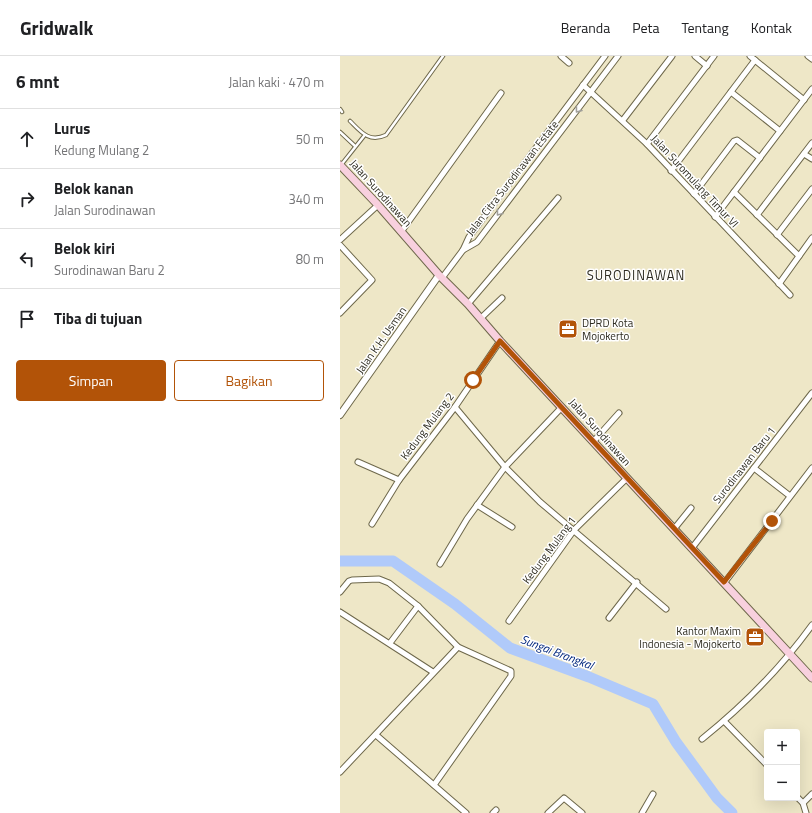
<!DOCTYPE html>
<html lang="id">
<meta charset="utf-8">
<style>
:root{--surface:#fff;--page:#f6f6f6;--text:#202124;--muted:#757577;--line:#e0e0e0;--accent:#b25308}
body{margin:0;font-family:"Titillium Web",sans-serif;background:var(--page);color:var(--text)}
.controls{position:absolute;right:12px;bottom:12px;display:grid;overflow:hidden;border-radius:4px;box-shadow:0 4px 16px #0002}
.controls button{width:36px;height:36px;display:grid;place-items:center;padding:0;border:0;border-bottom:1px solid var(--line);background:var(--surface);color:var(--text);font:20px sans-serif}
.stop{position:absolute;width:12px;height:12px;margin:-9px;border:3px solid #b25308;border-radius:50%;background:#fff}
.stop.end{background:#b25308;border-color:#fff;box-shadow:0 1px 4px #0008}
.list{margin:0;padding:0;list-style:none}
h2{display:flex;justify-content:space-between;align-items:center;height:52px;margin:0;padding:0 16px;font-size:17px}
h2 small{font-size:13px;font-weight:400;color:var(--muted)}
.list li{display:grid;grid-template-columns:26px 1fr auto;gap:12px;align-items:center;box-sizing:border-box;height:60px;padding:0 16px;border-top:1px solid var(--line)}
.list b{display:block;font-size:15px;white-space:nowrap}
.list p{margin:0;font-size:13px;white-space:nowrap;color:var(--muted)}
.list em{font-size:13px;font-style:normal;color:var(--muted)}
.actions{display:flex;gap:8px;padding:12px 16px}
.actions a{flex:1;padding:9px 0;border:1px solid var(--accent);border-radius:4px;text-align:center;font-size:14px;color:var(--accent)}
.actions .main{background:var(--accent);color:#fff}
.icon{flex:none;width:22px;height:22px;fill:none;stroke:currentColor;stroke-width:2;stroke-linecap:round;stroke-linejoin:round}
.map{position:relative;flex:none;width:472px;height:757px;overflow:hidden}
header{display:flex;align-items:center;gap:24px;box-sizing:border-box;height:56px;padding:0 20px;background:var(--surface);border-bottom:1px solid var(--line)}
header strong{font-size:19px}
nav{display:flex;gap:22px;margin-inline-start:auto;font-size:14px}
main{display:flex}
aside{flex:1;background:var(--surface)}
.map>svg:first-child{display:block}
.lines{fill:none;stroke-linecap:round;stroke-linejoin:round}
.river{stroke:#b0cafa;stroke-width:11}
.service-casing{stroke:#6e684b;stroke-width:4.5}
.minor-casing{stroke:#6e684b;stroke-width:7}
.tertiary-casing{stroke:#6e684b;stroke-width:8}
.secondary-casing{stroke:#6e684b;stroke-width:9}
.service{stroke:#fff;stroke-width:2.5}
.minor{stroke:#fff;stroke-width:5}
.tertiary{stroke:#fff;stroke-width:6}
.secondary{stroke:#f8d0de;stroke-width:7}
.oneway{stroke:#a1a09b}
.route{stroke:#b25308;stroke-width:5}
.labels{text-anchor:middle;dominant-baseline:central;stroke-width:3;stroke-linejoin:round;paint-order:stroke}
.street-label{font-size:11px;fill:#2e2c20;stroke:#fff}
.poi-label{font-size:11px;fill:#2e2c20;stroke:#fff;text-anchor:start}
.water-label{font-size:12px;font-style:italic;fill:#00267c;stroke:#fff}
.quarter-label{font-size:13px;letter-spacing:1px;fill:#2e2c20;stroke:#fff}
</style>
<header>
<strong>Gridwalk</strong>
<nav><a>Beranda</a><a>Peta</a><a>Tentang</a><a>Kontak</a></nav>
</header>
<main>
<aside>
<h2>6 mnt<small>Jalan kaki · 470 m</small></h2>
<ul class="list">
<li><svg class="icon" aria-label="ahead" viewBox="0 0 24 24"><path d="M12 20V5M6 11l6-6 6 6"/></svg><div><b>Lurus</b><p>Kedung Mulang 2</p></div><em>50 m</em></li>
<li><svg class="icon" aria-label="right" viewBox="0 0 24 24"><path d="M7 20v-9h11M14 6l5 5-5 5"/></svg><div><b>Belok kanan</b><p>Jalan Surodinawan</p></div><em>340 m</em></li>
<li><svg class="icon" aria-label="left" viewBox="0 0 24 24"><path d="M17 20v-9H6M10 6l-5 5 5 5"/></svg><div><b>Belok kiri</b><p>Surodinawan Baru 2</p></div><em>80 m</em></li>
<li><svg class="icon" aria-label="arrive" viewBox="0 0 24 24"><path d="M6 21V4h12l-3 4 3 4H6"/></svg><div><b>Tiba di tujuan</b></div></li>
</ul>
<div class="actions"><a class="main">Simpan</a><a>Bagikan</a></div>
</aside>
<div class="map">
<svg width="472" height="757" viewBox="0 0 472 757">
<rect width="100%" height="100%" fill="#eee7c7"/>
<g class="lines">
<polyline class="river" points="0,505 53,505 115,548 170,592 249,621 313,648 336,686 377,742 392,757"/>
<g class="service-casing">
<g id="service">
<polyline points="0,53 2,56"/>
<path d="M 10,65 C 21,76 29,87 46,79 L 103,0"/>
<polyline points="0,76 15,90"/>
<polyline points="1,109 24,80"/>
</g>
</g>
<g class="minor-casing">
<g id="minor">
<polyline points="221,0 229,7"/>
<polyline points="355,0 367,10"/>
<polyline points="410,0 464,44"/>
<polyline points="468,0 472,3"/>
<polyline points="243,29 307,88 450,239"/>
<polyline points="391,36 440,75"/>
<polyline points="283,64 332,0"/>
<polyline points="307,88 374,0"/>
<polyline points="464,98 472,103"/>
<polyline points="331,115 415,4"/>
<polyline points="394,136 459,200"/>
<polyline points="354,138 394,85 397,84 420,102"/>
<polyline points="417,159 472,87"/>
<polyline points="375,161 472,33"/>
<polyline points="61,176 161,37"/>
<polyline points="437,179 472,133"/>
<polyline points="0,184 38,149"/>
<polyline points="0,189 32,224 0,257"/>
<polyline points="123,194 137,186 278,0"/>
<polyline points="102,222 123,194 129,181 265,0"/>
<polyline points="439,228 472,182"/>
<polyline points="128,248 218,142"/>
<polyline points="141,262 162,242"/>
<polyline points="115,351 165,411 200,446 326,553"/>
<polyline points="253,386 279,357"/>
<polyline points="18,406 59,424"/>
<polyline points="414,412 450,440"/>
<polyline points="137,449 172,471"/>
<polyline points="32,468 59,424 115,351 160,285"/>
<polyline points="334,473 351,452"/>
<polyline points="352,492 472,337"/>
<polyline points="100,508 127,463 165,411 222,351"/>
<polyline points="385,526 472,412"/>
<polyline points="0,536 9,525 12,524 39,523 49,527 78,550 118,591 171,615 171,620 94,729"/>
<polyline points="0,556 93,616"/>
<polyline points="269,562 297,526"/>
<polyline points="169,565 234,474 287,422"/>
<polyline points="50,587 78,550"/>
<polyline points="384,665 427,709"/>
<polyline points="36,679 126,757"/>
<path d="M 362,683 C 403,650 441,612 472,569"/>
<polyline points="0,716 118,591"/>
<polyline points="457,741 463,747 466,757"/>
<polyline points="463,747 472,738"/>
<polyline points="153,757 156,754"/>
<polyline points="208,757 224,742 242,757"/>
<polyline points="302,757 313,738"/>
</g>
</g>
<g class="tertiary-casing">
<polyline id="tertiary" points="0,359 99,219"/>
</g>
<g class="secondary-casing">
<polyline id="secondary" points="0,109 38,149 99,219 128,248 160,285 472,622"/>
</g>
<use href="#service" class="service"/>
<use href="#minor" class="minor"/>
<use href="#tertiary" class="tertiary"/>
<use href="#secondary" class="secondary"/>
</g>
<defs><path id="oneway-chevron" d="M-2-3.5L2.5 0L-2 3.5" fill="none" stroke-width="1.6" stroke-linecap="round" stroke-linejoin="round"/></defs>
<g class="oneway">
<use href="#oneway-chevron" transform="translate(238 54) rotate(127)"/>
<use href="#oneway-chevron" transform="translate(159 157) rotate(127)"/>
</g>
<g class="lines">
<polyline class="route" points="133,324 160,285 384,526 432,465"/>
</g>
<defs>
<g id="office-square" transform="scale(1)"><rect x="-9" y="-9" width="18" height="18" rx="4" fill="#b25308" stroke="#fff"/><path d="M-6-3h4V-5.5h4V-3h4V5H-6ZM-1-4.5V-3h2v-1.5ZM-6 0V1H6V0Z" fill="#fff"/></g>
</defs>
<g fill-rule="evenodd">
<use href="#office-square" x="228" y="273"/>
<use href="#office-square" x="415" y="581"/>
</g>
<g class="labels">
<g class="street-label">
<text transform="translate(172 122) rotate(-52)">Jalan Citra Surodinawan Estate</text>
<text transform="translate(355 125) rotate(47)">Jalan Suromulang Timur VI</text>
<text transform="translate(41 137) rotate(48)">Jalan Surodinawan</text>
<text transform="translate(41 284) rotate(-55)">Jalan K.H. Usman</text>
<text transform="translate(87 370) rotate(-53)">Kedung Mulang 2</text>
<text transform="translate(260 376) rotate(48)">Jalan Surodinawan</text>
<text transform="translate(404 409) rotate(-52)">Surodinawan Baru 1</text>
<text transform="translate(209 494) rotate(-53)">Kedung Mulang 1</text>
</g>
<g class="poi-label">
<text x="242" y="267">DPRD Kota<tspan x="242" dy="13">Mojokerto</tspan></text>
<text x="401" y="575" text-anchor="end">Kantor Maxim<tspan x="401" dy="13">Indonesia - Mojokerto</tspan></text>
</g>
<g class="water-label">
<text transform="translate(217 596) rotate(21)">Sungai Brangkal</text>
</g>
<g class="quarter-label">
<text x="296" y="219">SURODINAWAN</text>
</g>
</g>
</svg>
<div class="controls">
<button>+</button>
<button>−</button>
</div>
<div class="stop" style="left:133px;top:324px"></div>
<div class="stop end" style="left:432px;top:465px"></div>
</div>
</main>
